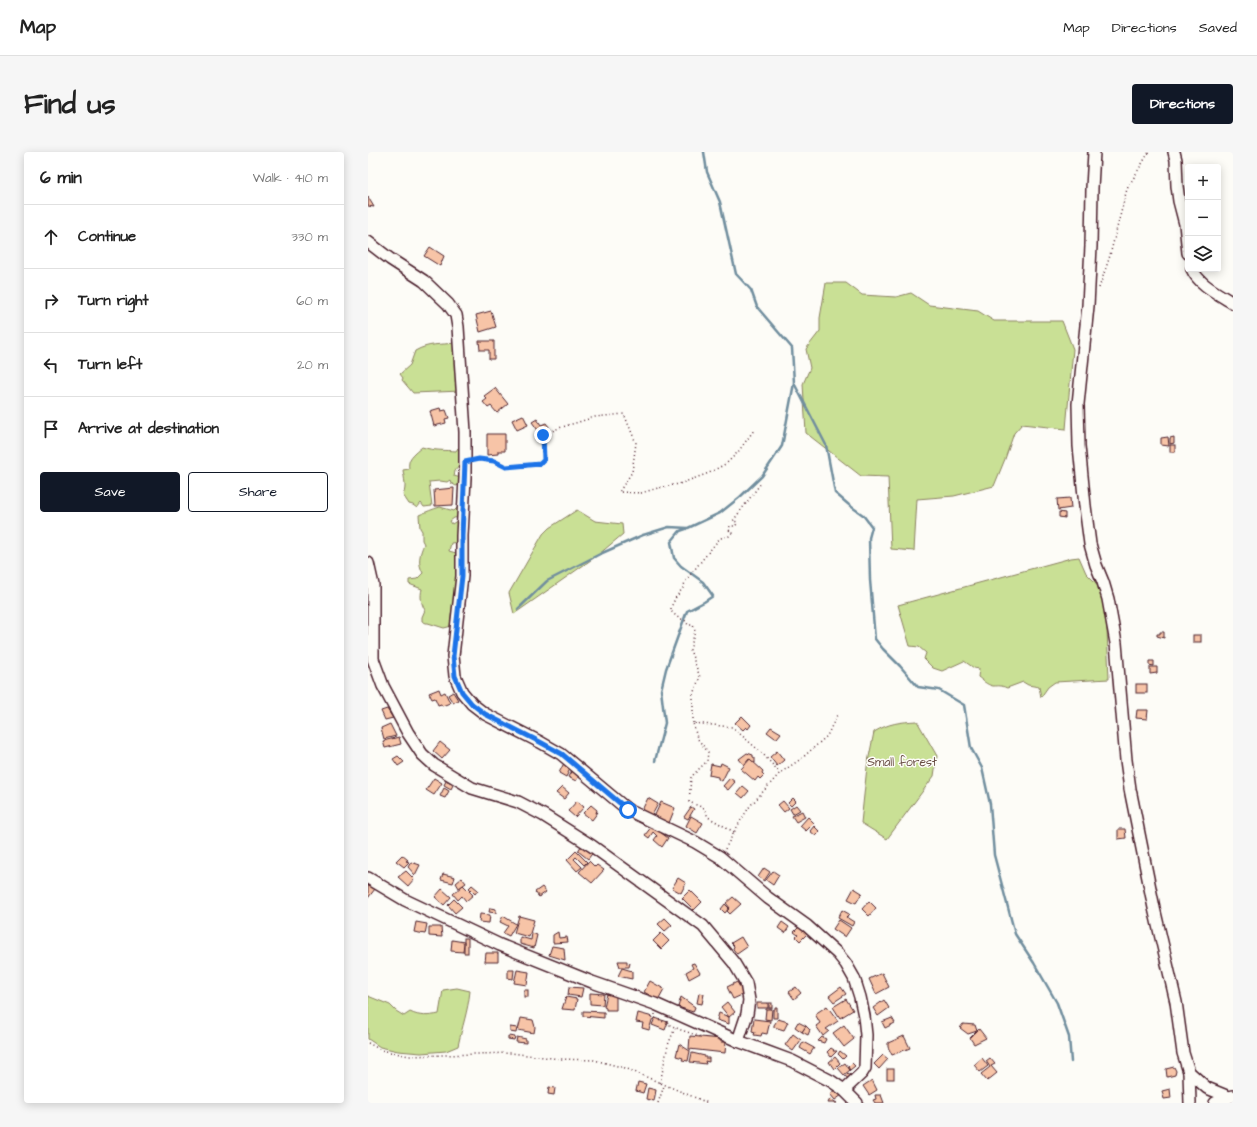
<!DOCTYPE html>
<meta charset="utf-8">
<style>
:root{--surface:#fff;--page:#f6f6f6;--text:#222;--muted:#767676;--line:#e0e0e0;--accent:#111827}
body{margin:0;font-family:"Architects Daughter",sans-serif;background:var(--page);color:var(--text)}
.controls{position:absolute;right:12px;top:12px;display:grid;overflow:hidden;border-radius:4px;box-shadow:0 2px 10px #0003}
.controls button{width:36px;height:36px;display:grid;place-items:center;padding:0;border:0;border-bottom:1px solid var(--line);background:var(--surface);color:var(--text);font:20px sans-serif}
.stop{position:absolute;width:12px;height:12px;margin:-9px;border:3px solid #1a73e8;border-radius:50%;background:#fff}
.stop.end{background:#1a73e8;border-color:#fff;box-shadow:0 1px 4px #0008}
.list{margin:0;padding:0;list-style:none}
h2{display:flex;justify-content:space-between;align-items:center;height:52px;margin:0;padding:0 16px;font-size:17px}
h2 small{font-size:13px;font-weight:400;color:var(--muted)}
.list li{display:grid;grid-template-columns:26px 1fr auto;gap:12px;align-items:center;box-sizing:border-box;height:64px;padding:0 16px;border-top:1px solid var(--line)}
.list b{display:block;font-size:15px;white-space:nowrap}
.list em{font-size:13px;font-style:normal;color:var(--muted)}
.actions{display:flex;gap:8px;padding:12px 16px}
.actions a{flex:1;padding:9px 0;border:1px solid var(--accent);border-radius:4px;text-align:center;font-size:14px;color:var(--accent)}
.actions .main{background:var(--accent);color:#fff}
.icon{flex:none;width:22px;height:22px;fill:none;stroke:currentColor;stroke-width:2;stroke-linecap:round;stroke-linejoin:round}
.map{position:relative;flex:none;width:865px;height:951px;overflow:hidden;border-radius:4px}
header{display:flex;align-items:center;gap:24px;box-sizing:border-box;height:56px;padding:0 20px;background:var(--surface);border-bottom:1px solid var(--line)}
header strong{font-size:19px}
nav{display:flex;gap:22px;margin-inline-start:auto;font-size:14px}
.intro{display:flex;align-items:center;justify-content:space-between;box-sizing:border-box;height:96px;padding:0 24px}
h1{margin:0;font-size:28px}
.button{padding:10px 18px;border-radius:4px;background:var(--accent);color:#fff;font-size:14px;font-weight:700}
main{display:flex;gap:24px;padding:0 24px}
aside{flex:1;background:var(--surface);border-radius:4px;box-shadow:0 2px 10px #0003}
.map>svg:first-child{display:block}
.green{fill:#c9e095;stroke:#8a8060}
.lines{fill:none;stroke-linecap:round;stroke-linejoin:round}
.stream{stroke:#718e9e;stroke-width:2.5}
.building{fill:#f7c4a7;stroke:#4a1f2b}
.street-casing{stroke:#4a1f2b;stroke-width:14}
.path{stroke:#4a1f2b;stroke-width:1.5;stroke-dasharray:1 3;stroke-linecap:butt}
.street{stroke:#fdfcf7;stroke-width:11}
.route{stroke:#1a73e8;stroke-width:5}
.labels{text-anchor:middle;dominant-baseline:central;stroke-width:3;stroke-linejoin:round;paint-order:stroke}
.park-label{font-size:12px;fill:#6a4f46;stroke:#fdfcf7}
</style>
<header>
<strong>Map</strong>
<nav><a>Map</a><a>Directions</a><a>Saved</a></nav>
</header>
<div class="intro"><h1>Find us</h1><a class="button">Directions</a></div>
<main>
<aside>
<h2>6 min<small>Walk · 410 m</small></h2>
<ul class="list">
<li><svg class="icon" aria-label="ahead" viewBox="0 0 24 24"><path d="M12 20V5M6 11l6-6 6 6"/></svg><div><b>Continue</b></div><em>330 m</em></li>
<li><svg class="icon" aria-label="right" viewBox="0 0 24 24"><path d="M7 20v-9h11M14 6l5 5-5 5"/></svg><div><b>Turn right</b></div><em>60 m</em></li>
<li><svg class="icon" aria-label="left" viewBox="0 0 24 24"><path d="M17 20v-9H6M10 6l-5 5 5 5"/></svg><div><b>Turn left</b></div><em>20 m</em></li>
<li><svg class="icon" aria-label="arrive" viewBox="0 0 24 24"><path d="M6 21V4h12l-3 4 3 4H6"/></svg><div><b>Arrive at destination</b></div></li>
</ul>
<div class="actions"><a class="main">Save</a><a>Share</a></div>
</aside>
<div class="map">
<svg width="865" height="951" viewBox="0 0 865 951">
<rect width="100%" height="100%" fill="#fdfcf7"/>
<filter id="ink" filterUnits="userSpaceOnUse"><feTurbulence type="fractalNoise" baseFrequency=".025" numOctaves="2"/><feDisplacementMap in="SourceGraphic" scale="8" xChannelSelector="R" yChannelSelector="G"/><feConvolveMatrix kernelMatrix="1 2 1 2 8 2 1 2 1" color-interpolation-filters="sRGB"/></filter>
<g filter="url(#ink)">
<g class="green">
<polygon points="458,131 478,131 494,143 528,145 543,141 561,153 610,159 626,169 694,169 705,197 698,277 654,272 646,281 637,307 626,334 586,344 549,347 546,399 523,397 520,325 493,324 438,281 435,232 442,216 438,197 452,179 452,166"/>
<path d="M 87,191 L 94,239 L 45,241 L 34,228 L 35,226 L 32,222 L 42,213 L 47,199 C 61,191 72,193 87,191 Z"/>
<path d="M 54,295 C 66,299 76,298 88,299 L 90,296 L 94,304 L 91,307 L 91,314 L 87,319 L 86,324 L 93,326 L 95,331 L 88,334 L 83,331 L 82,328 L 79,330 L 72,329 L 61,330 L 64,354 L 56,355 L 53,351 L 49,356 L 45,353 L 41,352 L 35,343 C 39,335 36,327 35,318 L 41,317 C 39,306 46,302 54,295 Z"/>
<path d="M 91,354 L 94,365 L 86,366 L 82,369 L 84,372 L 90,368 L 92,390 L 83,391 L 81,399 L 88,401 L 92,410 L 84,474 L 76,476 L 60,471 L 58,471 L 54,469 L 54,465 L 57,458 C 53,452 52,444 54,437 L 41,432 L 41,428 L 49,427 L 55,421 C 49,411 52,401 56,392 L 54,388 L 54,379 L 52,376 L 51,363 C 58,360 65,357 72,355 L 86,359 Z"/>
<polygon points="209,358 227,369 254,372 255,382 230,403 146,462 141,441 175,382 181,376"/>
<path d="M 711,405 L 718,421 L 728,431 L 738,454 L 741,527 L 687,530 L 680,535 L 673,545 L 671,535 L 660,533 L 655,530 L 639,536 C 632,533 632,534 625,534 C 619,533 614,528 610,525 L 611,517 L 606,516 L 596,509 L 574,519 L 565,516 L 556,507 L 558,501 L 551,495 L 542,494 L 530,453 L 703,406 Z"/>
<path d="M 549,569 L 569,604 L 566,624 L 519,687 L 493,671 L 499,615 L 506,580 C 521,571 532,570 549,569 Z"/>
<path d="M 89,836 L 102,839 C 100,859 94,875 90,894 L 78,899 L 53,901 L 30,899 L 12,895 L 0,887 L 0,844 L 22,853 L 28,859 L 36,864 L 42,860 C 52,865 61,864 71,862 L 75,838 Z"/>
</g>
<g class="lines">
<g class="stream">
<polyline points="426,231 458,293 467,341 481,353 495,363 504,375 501,386 502,428 507,487 515,497 532,514 550,535 571,538 596,553 603,596 614,616 622,652 626,703 647,782 666,811 689,851 701,885 703,910"/>
<polyline points="150,457 179,429 232,402 275,383 301,375 320,376 352,361 372,345 394,324 414,294 426,231 424,196 389,155 383,138 368,122 352,50 339,20 336,0"/>
<polyline points="287,609 297,571 293,538 298,517 319,459 336,450 345,444 335,430 313,414 306,406 303,390 312,379 318,377"/>
</g>
</g>
<g class="building">
<polygon points="0,45 6,55 0,54"/>
<polygon points="62,95 76,104 72,114 56,104"/>
<polygon points="123,159 128,175 112,180 108,163"/>
<polygon points="111,189 126,189 126,207 121,207 121,198 112,198"/>
<polygon points="127,236 140,252 129,261 123,254 120,256 115,250 119,247 116,244"/>
<polygon points="72,256 73,259 78,258 81,266 77,267 78,271 66,274 62,259"/>
<polygon points="155,263 160,273 149,278 144,268"/>
<polygon points="169,267 173,273 178,271 181,275 172,281 164,270"/>
<polygon points="119,282 137,282 137,299 130,299 130,302 119,303"/>
<polygon points="800,285 801,294 793,293 793,286"/>
<polygon points="806,285 806,291 802,292 802,286"/>
<rect x="802" y="293" width="5" height="7"/>
<polygon points="86,336 85,353 67,354 66,338"/>
<polygon points="702,346 703,356 690,358 689,347"/>
<polygon points="691,360 697,361 697,366 691,365"/>
<polygon points="792,480 796,480 796,486 789,484 789,482 792,482"/>
<rect x="825" y="483" width="8" height="7"/>
<polygon points="781,509 786,509 786,514 781,513"/>
<polygon points="782,515 789,515 789,521 782,522"/>
<rect x="768" y="532" width="11" height="9"/>
<polygon points="71,537 73,542 77,540 82,551 74,554 73,552 70,553 67,546 64,547 61,541"/>
<polygon points="85,540 90,548 85,551 80,543"/>
<polygon points="19,557 25,566 17,568 13,559"/>
<polygon points="769,558 780,558 779,567 768,566"/>
<polygon points="374,564 383,573 380,577 378,575 375,578 367,571"/>
<polygon points="22,572 28,584 16,587 13,576"/>
<polygon points="403,575 413,581 409,586 407,586 399,580"/>
<polygon points="31,585 33,592 17,596 15,589"/>
<polygon points="72,590 82,598 74,607 65,599"/>
<polygon points="409,599 416,608 409,614 402,605"/>
<polygon points="379,601 385,603 385,605 387,606 387,611 381,607 376,613 371,607"/>
<polygon points="30,604 36,610 30,614 25,607"/>
<polygon points="382,607 395,619 394,621 396,623 392,627 390,625 387,629 373,617"/>
<polygon points="196,611 203,615 198,625 191,621"/>
<polygon points="353,611 361,615 354,629 350,627 350,625 341,623 343,612 352,614"/>
<polygon points="205,616 213,620 208,629 200,625"/>
<polygon points="66,626 74,631 66,643 58,638"/>
<polygon points="362,626 367,630 360,638 355,634"/>
<polygon points="78,629 85,633 83,637 76,633"/>
<polygon points="375,634 381,639 375,646 369,641"/>
<polygon points="194,635 201,641 196,647 188,641"/>
<polygon points="76,636 81,639 77,646 72,644"/>
<polygon points="280,646 290,652 284,663 274,658"/>
<polygon points="425,646 428,649 423,654 420,651"/>
<polygon points="209,649 216,655 207,665 200,659"/>
<polygon points="415,649 421,656 416,660 410,653"/>
<polygon points="293,650 307,656 301,671 286,665"/>
<polygon points="223,653 229,658 228,661 230,660 224,668 215,661"/>
<polygon points="428,653 432,658 425,662 422,657"/>
<polygon points="323,655 326,657 320,667 316,665"/>
<polygon points="434,659 437,665 428,670 424,664"/>
<polygon points="323,664 335,671 329,681 318,674"/>
<polygon points="440,665 446,671 438,679 432,674"/>
<polygon points="284,674 300,686 294,695 286,688 289,684 285,680 281,686 277,683"/>
<polygon points="446,674 452,680 448,684 442,679"/>
<polygon points="750,677 757,677 758,686 750,687"/>
<polygon points="215,691 226,699 220,707 210,699"/>
<polygon points="208,699 219,710 216,713 208,705 206,707 214,715 209,719 199,708"/>
<polygon points="34,703 40,708 38,709 41,710 36,715 28,709"/>
<polygon points="221,709 227,715 229,713 236,718 224,731 211,720"/>
<polygon points="43,710 52,713 47,723 40,715"/>
<polygon points="396,716 402,720 396,729 390,725"/>
<polygon points="38,719 46,727 40,734 30,725"/>
<polygon points="405,719 411,723 405,733 398,728"/>
<polygon points="75,722 87,725 85,731 73,728"/>
<polygon points="94,726 98,731 91,736 88,731"/>
<polygon points="310,726 318,731 313,741 304,736"/>
<polygon points="0,733 7,737 0,746"/>
<polygon points="95,733 105,743 98,749 94,744 90,748 85,742"/>
<polygon points="104,733 110,738 107,742 101,736"/>
<polygon points="174,735 178,740 171,745 167,740"/>
<polygon points="486,736 494,741 488,751 480,747"/>
<polygon points="74,737 83,745 76,753 67,745"/>
<polygon points="322,738 334,750 326,758 314,746"/>
<polygon points="365,745 373,752 362,762 359,759 362,756 358,751"/>
<polygon points="86,747 94,755 87,761 80,753"/>
<polygon points="501,749 508,756 501,764 494,757"/>
<polygon points="357,752 361,756 357,761 353,757"/>
<polygon points="122,756 128,757 128,761 121,760"/>
<polygon points="474,758 481,762 478,765 486,770 484,774 470,766"/>
<polygon points="112,762 122,763 121,771 111,770"/>
<polygon points="135,764 148,772 141,784 135,781 140,774 132,770"/>
<polygon points="151,764 166,768 161,785 146,781"/>
<polygon points="297,766 304,773 297,779 290,772"/>
<polygon points="471,768 483,776 477,785 465,777"/>
<polygon points="48,770 59,772 57,782 46,780"/>
<polygon points="414,770 421,775 417,781 410,776"/>
<polygon points="61,775 73,775 74,785 61,784"/>
<polygon points="431,775 439,782 432,789 428,785 430,783 426,780"/>
<polygon points="190,780 191,786 199,785 200,790 185,791 185,783"/>
<polygon points="164,781 169,783 166,796 152,792 152,785 163,788"/>
<polygon points="293,781 301,789 293,797 285,789"/>
<polygon points="373,785 379,795 369,802 365,797 366,794 363,791"/>
<rect x="96" y="786" width="4" height="15"/>
<polygon points="84,788 96,790 95,800 83,799"/>
<polygon points="184,794 196,796 197,808 181,803"/>
<polygon points="118,801 130,801 130,810 117,810"/>
<polygon points="250,809 259,809 259,812 262,811 261,815 252,815"/>
<polygon points="326,811 332,821 321,827 318,820 325,816 323,812"/>
<polygon points="254,816 264,819 264,827 250,824"/>
<polygon points="140,818 146,818 145,827 140,826"/>
<polygon points="149,818 161,820 159,833 146,831"/>
<polygon points="514,821 521,835 508,842 501,827"/>
<polygon points="282,829 296,837 290,848 276,840"/>
<polygon points="369,830 376,842 365,847 359,835"/>
<polygon points="201,835 215,836 213,845 200,843"/>
<polygon points="428,835 433,841 426,847 421,840"/>
<polygon points="473,835 478,842 466,850 461,844"/>
<rect x="156" y="838" width="4" height="7"/>
<polygon points="222,841 236,842 235,853 222,852"/>
<polygon points="331,841 336,842 334,852 329,851"/>
<polygon points="239,842 248,842 248,858 238,858 238,856 236,855"/>
<polygon points="198,845 209,847 207,858 194,857"/>
<polygon points="313,845 327,855 325,860 310,855"/>
<polygon points="478,847 485,858 472,866 465,855"/>
<polygon points="516,848 521,856 510,864 505,856"/>
<polygon points="359,850 367,860 361,865 353,855"/>
<rect x="389" y="851" width="11" height="5"/>
<rect x="401" y="851" width="3" height="5"/>
<polygon points="459,854 470,869 458,877 461,879 455,884 448,874 452,871 447,862"/>
<polygon points="407,855 409,855 409,866 405,866 405,858 407,857"/>
<polygon points="398,857 404,857 403,868 397,867"/>
<polygon points="215,859 236,860 236,866 215,864"/>
<polygon points="270,861 285,865 281,878 274,876 275,871 268,870"/>
<polygon points="351,861 361,865 361,872 349,868"/>
<polygon points="153,866 165,868 167,875 166,881 150,878"/>
<polygon points="287,866 300,870 297,878 284,873"/>
<polygon points="524,866 527,871 517,876 514,870"/>
<polygon points="386,867 402,869 399,882 394,881 393,884 386,883 387,880 384,879"/>
<polygon points="410,867 420,870 416,878 406,875 406,873"/>
<polygon points="430,870 438,874 434,880 427,875"/>
<polygon points="595,872 607,873 609,879 600,882 592,876"/>
<polygon points="476,873 486,887 476,895 465,881"/>
<polygon points="438,874 442,878 440,883 434,880"/>
<polygon points="142,875 149,876 148,881 142,880"/>
<polygon points="611,877 618,886 606,892 602,886"/>
<polygon points="425,882 433,888 425,899 417,893"/>
<polygon points="140,884 147,885 146,888 140,887"/>
<polygon points="322,884 353,887 353,890 358,890 357,901 321,897"/>
<polygon points="536,884 542,896 524,903 520,895 520,891"/>
<polygon points="149,885 158,887 158,891 148,890"/>
<polygon points="454,885 458,887 456,891 450,889"/>
<polygon points="435,890 446,896 442,902 432,896"/>
<polygon points="311,892 322,899 320,909 314,908 315,906 308,904"/>
<polygon points="463,896 466,898 465,899 469,899 463,905 459,900"/>
<polygon points="472,899 478,904 475,907 470,902"/>
<polygon points="324,901 337,904 337,906 341,906 341,910 337,909 338,912 322,910"/>
<polygon points="515,903 520,907 511,917 506,912"/>
<polygon points="467,905 472,911 466,917 461,910"/>
<polygon points="614,906 620,914 612,920 606,913"/>
<polygon points="622,906 627,912 623,914 629,921 619,929 613,922 622,915 618,909"/>
<polygon points="477,911 482,918 476,923 470,916"/>
<polygon points="484,911 487,914 482,918 480,915"/>
<polygon points="806,915 808,919 807,923 799,925 798,917"/>
<rect x="519" y="917" width="7" height="10"/>
<polygon points="480,921 483,923 482,928 477,924"/>
<polygon points="504,928 509,938 501,943 495,934"/>
<polygon points="270,930 278,932 275,941 268,939"/>
<polygon points="181,935 187,936 186,943 180,942"/>
<polygon points="280,936 288,938 286,949 278,947"/>
<polygon points="468,937 474,943 467,948 462,942"/>
<polygon points="802,937 803,946 796,947 794,939"/>
<polygon points="507,943 513,943 516,951 507,951 505,948 508,947"/>
<polygon points="462,947 469,951 460,951"/>
</g>
<g class="lines">
<g class="street-casing">
<g id="street">
<polyline points="726,0 724,36 723,94 720,154 710,252 711,294 717,354 722,392 728,413 735,430 740,447 748,491 758,608 762,637 786,756 808,850 815,901 821,920 822,951"/>
<polyline points="806,0 808,8 809,34 811,49 817,72 820,101"/>
<polyline points="0,90 22,107 56,129 80,152 88,163 90,175 97,280 97,326 94,384 94,424 85,504 87,524 94,540 104,552 117,562 172,590 193,602 260,658 327,690 352,705 400,746 439,774 470,802 478,812 486,826 492,845 496,864 498,883 497,916 494,921 476,938"/>
<path d="M 824,117 C 831,133 851,142 865,151"/>
<polyline points="0,411 5,433 5,507 15,534 40,581 54,602 66,613 104,636 150,650 175,663 224,694 335,774 366,811 378,831 381,848 379,862 370,889"/>
<polyline points="0,726 37,748 132,793 224,830 287,852 370,889 424,909 463,929 476,938 489,951"/>
<polyline points="821,920 839,936 861,945"/>
<polyline points="847,951 865,944"/>
</g>
</g>
<g class="path">
<polyline points="731,136 741,107 759,37 781,0"/>
<polyline points="107,308 126,309 138,315 172,312 176,308 175,283 191,276 227,265 256,262 268,291 264,320 251,340 273,341 290,336 311,332 341,321 359,311 370,300 386,278"/>
<polyline points="325,571 325,542 332,525 322,498 327,479 325,473 320,473 318,469 309,465 303,459 303,455 308,445 315,436 318,428 352,386 360,385 364,381 361,378 362,374 368,374 369,370 365,369 393,331"/>
<polyline points="366,680 340,665 336,656 321,650 323,625 339,609 340,600 329,586 325,571 364,575 395,602 412,621"/>
<polyline points="357,697 373,668 382,654 412,621 433,607 459,584 469,563"/>
<polyline points="287,862 287,866 313,878 334,885"/>
<polyline points="0,891 13,898 41,904 143,901 192,907 226,908 257,916 340,951"/>
<polyline points="292,931 300,893 307,876"/>
<polyline points="290,951 296,934"/>
</g>
<use href="#street" class="street"/>
</g>
</g>
<g class="lines" filter="url(#ink)">
<polyline class="route" points="175,283 176,308 172,312 138,315 126,309 111,307 97,310 94,384 94,424 85,504 87,524 94,540 104,552 117,562 172,590 194,602 260,658"/>
</g>
<g class="labels">
<g class="park-label">
<text x="534" y="610">Small forest</text>
</g>
</g>
</svg>
<div class="controls">
<button>+</button>
<button>−</button>
<button><svg class="icon" aria-label="layers" viewBox="0 0 24 24"><path d="M12 4l9 5-9 5-9-5zM3 14l9 5 9-5"/></svg></button>
</div>
<div class="stop" style="left:260px;top:658px"></div>
<div class="stop end" style="left:175px;top:283px"></div>
</div>
</main>
